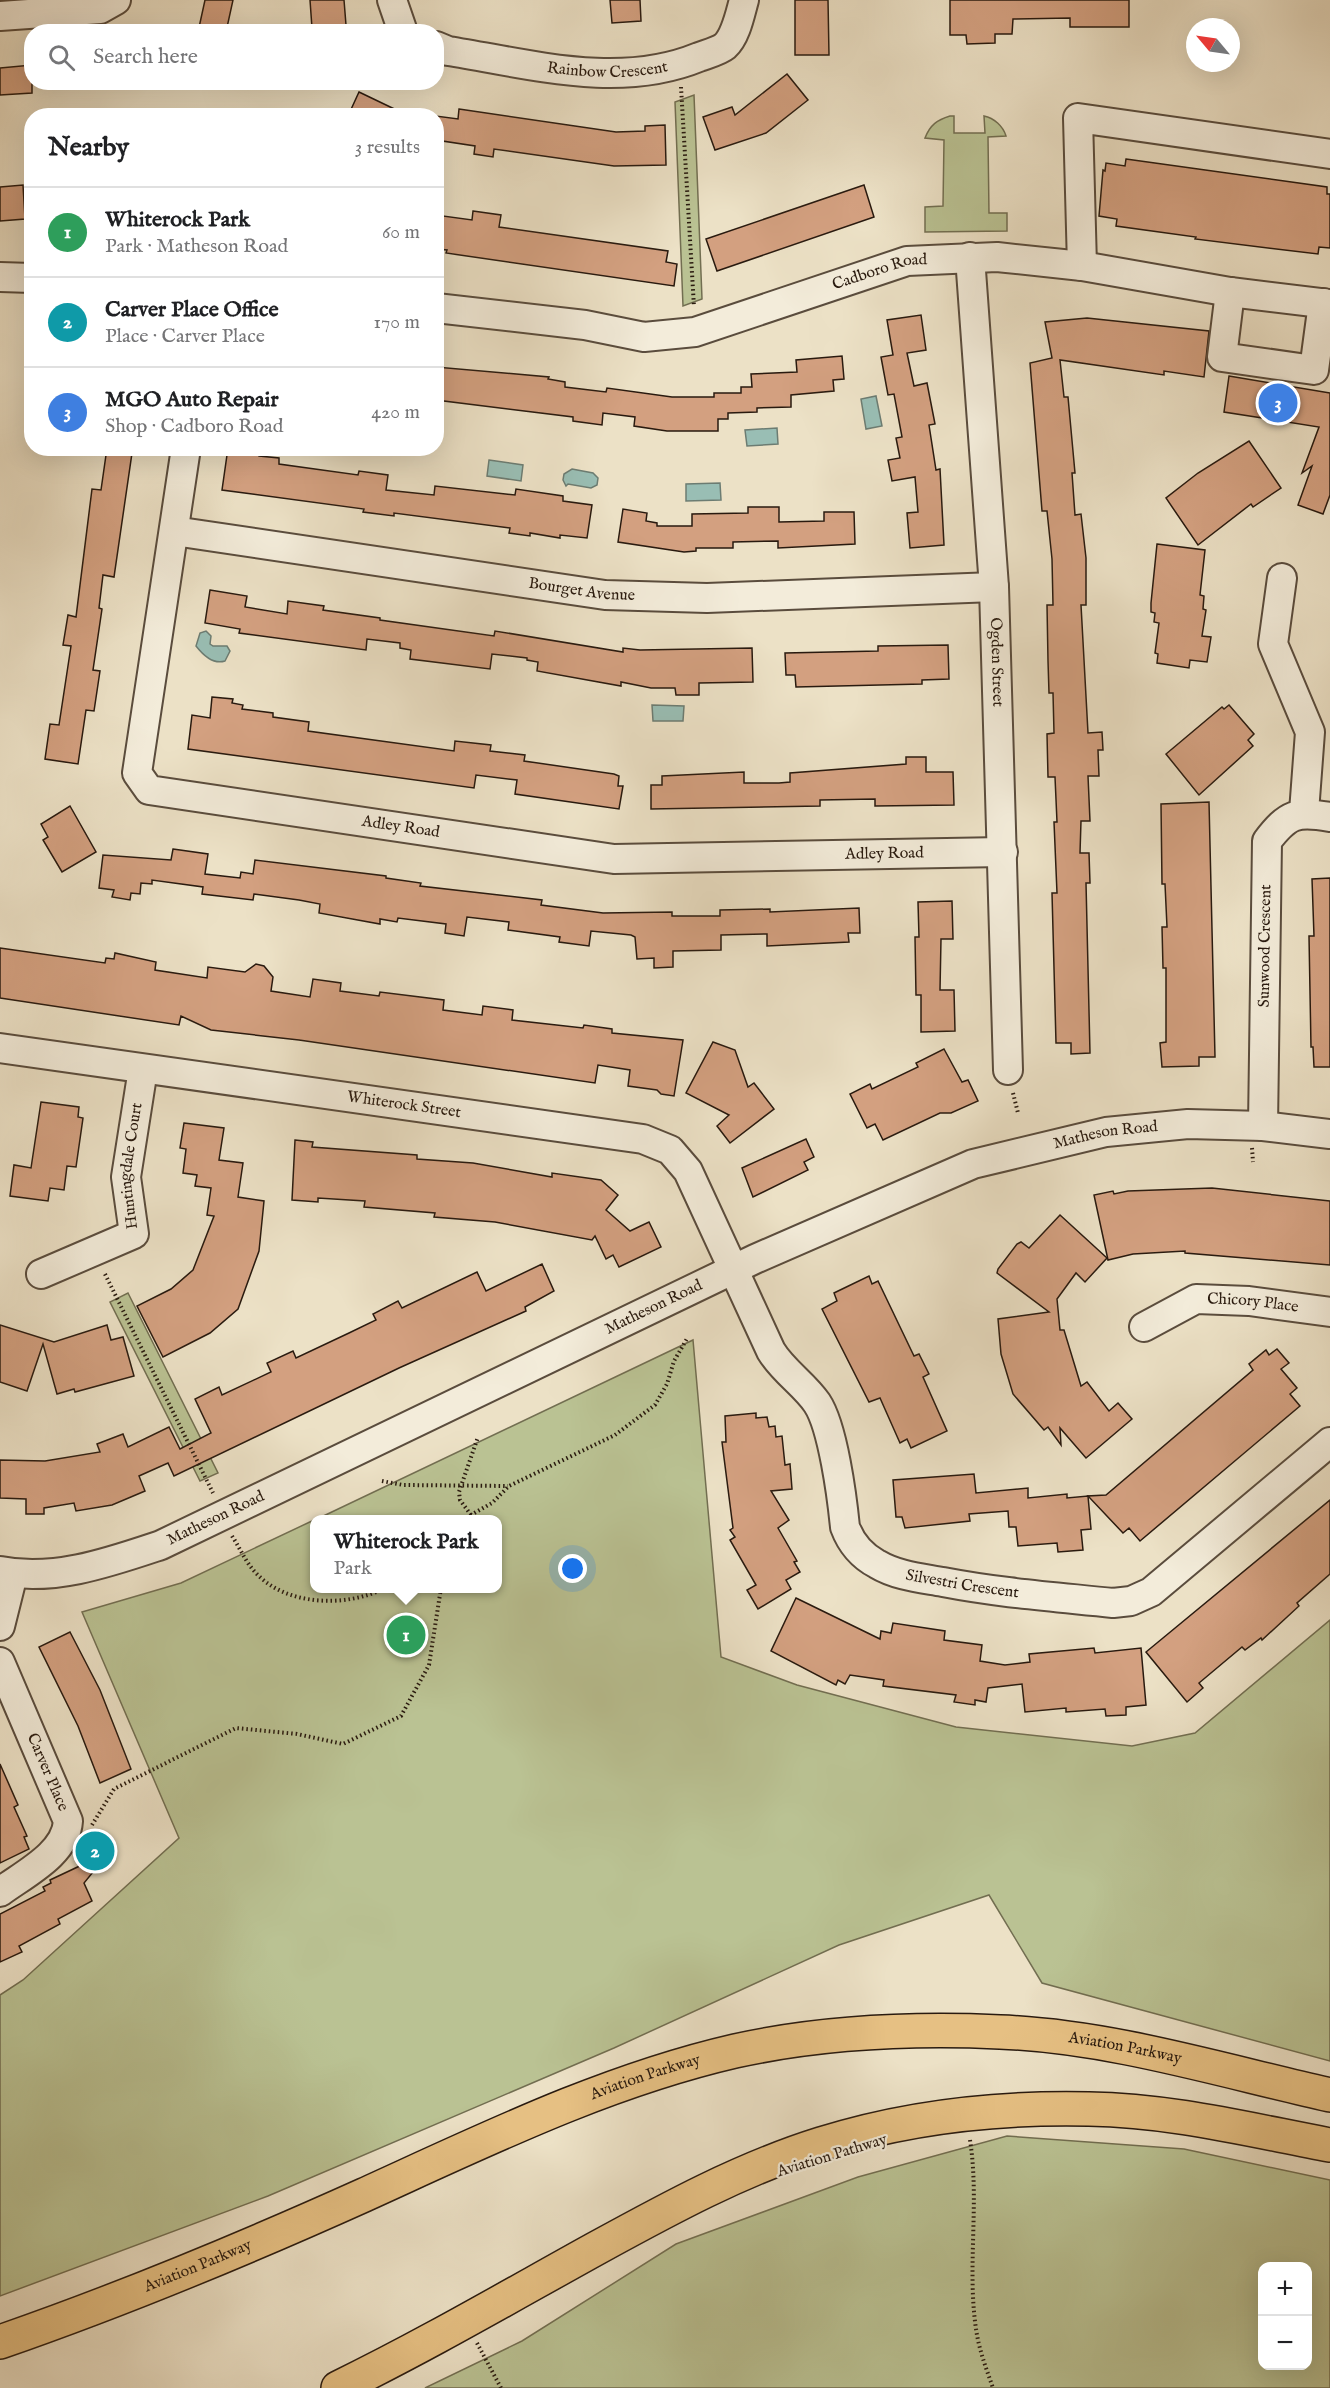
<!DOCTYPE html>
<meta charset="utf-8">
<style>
:root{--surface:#fff;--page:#f2f2f2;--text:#202124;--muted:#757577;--line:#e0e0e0;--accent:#8f2418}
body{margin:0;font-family:"IM FELL English",serif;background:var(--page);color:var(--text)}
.controls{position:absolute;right:18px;bottom:18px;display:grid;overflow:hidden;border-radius:12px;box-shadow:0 6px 24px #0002}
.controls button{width:54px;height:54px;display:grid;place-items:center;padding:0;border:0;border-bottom:2px solid var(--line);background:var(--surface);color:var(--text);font:30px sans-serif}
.compass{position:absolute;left:1186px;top:18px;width:54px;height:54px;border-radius:50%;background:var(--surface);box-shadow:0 6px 24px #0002;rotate:299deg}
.you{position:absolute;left:573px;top:1569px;width:21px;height:21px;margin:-15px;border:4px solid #fff;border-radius:50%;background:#1a73e8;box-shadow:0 0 0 9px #1a73e833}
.badge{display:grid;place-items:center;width:39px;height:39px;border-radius:50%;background:var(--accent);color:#fff;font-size:20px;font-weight:700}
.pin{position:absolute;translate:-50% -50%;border:3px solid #fff;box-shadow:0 2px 6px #0006}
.popup{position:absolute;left:310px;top:1515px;width:192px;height:78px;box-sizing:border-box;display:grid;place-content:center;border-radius:12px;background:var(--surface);filter:drop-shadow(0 2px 4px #0005);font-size:20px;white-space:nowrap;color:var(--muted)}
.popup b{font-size:22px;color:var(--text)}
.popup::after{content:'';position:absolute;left:50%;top:100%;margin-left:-12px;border:12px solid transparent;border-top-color:var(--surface)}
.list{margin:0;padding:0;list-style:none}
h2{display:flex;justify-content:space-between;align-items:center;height:78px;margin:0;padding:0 24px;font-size:26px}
h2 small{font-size:20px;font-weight:400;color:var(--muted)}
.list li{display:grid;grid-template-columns:39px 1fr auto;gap:18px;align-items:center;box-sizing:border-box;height:90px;padding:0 24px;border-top:2px solid var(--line)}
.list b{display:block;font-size:22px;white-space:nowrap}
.list p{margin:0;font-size:20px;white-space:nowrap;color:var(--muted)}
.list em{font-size:20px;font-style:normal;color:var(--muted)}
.icon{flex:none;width:33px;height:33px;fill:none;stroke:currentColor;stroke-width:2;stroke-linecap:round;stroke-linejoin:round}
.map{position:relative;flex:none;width:1330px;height:2388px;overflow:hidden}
.search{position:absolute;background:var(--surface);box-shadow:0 6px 24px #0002;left:24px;top:24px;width:420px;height:66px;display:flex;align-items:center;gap:15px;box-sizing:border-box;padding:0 21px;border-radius:24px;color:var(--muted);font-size:22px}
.panel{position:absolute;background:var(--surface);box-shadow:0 6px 24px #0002;left:24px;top:108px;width:420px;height:348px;border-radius:24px}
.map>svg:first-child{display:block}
.green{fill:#bac293;stroke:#726e51;stroke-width:1.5;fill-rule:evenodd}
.water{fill:#99beb4;stroke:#6c7c72;stroke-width:1.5}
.building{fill:#d3a080;stroke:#291a0f;stroke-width:1.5}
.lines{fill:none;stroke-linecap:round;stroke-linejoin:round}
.minor-casing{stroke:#5a4c3d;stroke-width:32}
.major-casing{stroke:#291a0f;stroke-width:36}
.path{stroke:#291a0f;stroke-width:4;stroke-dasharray:1.5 3;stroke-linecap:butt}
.minor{stroke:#f3ecda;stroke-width:28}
.major{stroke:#e6c083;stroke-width:33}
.labels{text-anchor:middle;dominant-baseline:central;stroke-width:4.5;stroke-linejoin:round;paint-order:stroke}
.street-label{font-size:16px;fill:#291a0f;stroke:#f3ecda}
</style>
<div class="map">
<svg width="1330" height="2388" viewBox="0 0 1330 2388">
<rect width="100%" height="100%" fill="#ece1c6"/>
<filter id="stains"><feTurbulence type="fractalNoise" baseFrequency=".00333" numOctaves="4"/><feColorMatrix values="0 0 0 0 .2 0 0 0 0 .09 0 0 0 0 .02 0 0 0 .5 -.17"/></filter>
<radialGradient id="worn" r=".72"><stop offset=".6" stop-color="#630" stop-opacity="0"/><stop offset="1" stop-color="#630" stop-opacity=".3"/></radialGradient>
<g class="green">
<polygon points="694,95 702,299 683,306 675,102"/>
<path d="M 950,116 L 954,116 L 954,133 L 985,133 L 984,116 C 994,118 1003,126 1006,136 L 988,137 L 989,213 L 1007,213 L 1007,231 L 925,232 L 925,207 L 943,206 L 944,140 L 925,138 C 930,125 937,120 950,116 Z"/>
<polygon points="128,1293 218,1473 200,1481 110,1302"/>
<polygon points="693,1340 721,1657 797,1685 956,1727 1132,1746 1195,1733 1330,1620 1330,2061 1042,1983 989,1895 839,1945 614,2048 268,2196 0,2296 0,1995 23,1980 179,1838 82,1612 181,1583 314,1520 314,1588 498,1588 498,1520 315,1520"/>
<path d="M 1007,2136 L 1184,2149 L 1330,2180 L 1330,2388 L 425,2388 L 522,2341 L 676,2244 L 858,2177 ZM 1262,2266 L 1308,2266 L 1308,2366 L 1262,2366 Z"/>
</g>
<g class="water">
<polygon points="876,396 882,426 866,429 861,399"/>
<polygon points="777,428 778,444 747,446 745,430"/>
<polygon points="489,460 523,465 521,481 487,476"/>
<polygon points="572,469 593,473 598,478 597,485 591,488 568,484 566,486 563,480 564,474"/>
<polygon points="720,483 721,500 686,501 686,484"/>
<path d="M 206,631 L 211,636 L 210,644 L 213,646 L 227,646 L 230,651 L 225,661 C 213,665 203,655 196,646 L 200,633 Z"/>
<polygon points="652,705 684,706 683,721 653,721"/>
</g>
<g class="building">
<polygon points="205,0 233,0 226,32 198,32"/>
<polygon points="310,0 344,0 346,25 312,28"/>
<polygon points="610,0 640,0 641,21 612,23"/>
<polygon points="795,0 828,0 829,55 795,55"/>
<polygon points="950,0 1129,0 1129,27 1070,27 1070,18 1016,19 1013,19 1012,34 995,34 995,43 967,44 966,35 950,35"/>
<polygon points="32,65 32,93 0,95 0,68"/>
<polygon points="787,74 808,100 766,133 715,150 703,117 732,107 735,115"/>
<polygon points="359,92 409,116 348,116"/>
<polygon points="459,109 616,132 645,131 645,126 665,125 666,165 614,166 494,149 493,157 474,154 475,146 436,140 436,116 458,119"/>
<polygon points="1126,159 1327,187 1327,194 1330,194 1330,248 1319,247 1318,254 1195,239 1196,237 1116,226 1117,219 1099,216 1103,170 1105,171 1106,163 1125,166"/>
<polygon points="23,185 25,219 0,221 0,187"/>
<polygon points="864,185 874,217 717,271 706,239"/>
<polygon points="473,211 501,215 499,227 668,251 666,262 677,264 674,286 446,253 447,250 436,249 436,215 472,220"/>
<polygon points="921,315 926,350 907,353 914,386 927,383 935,424 929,425 936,470 940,469 944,545 910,548 907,513 918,512 915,477 892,481 888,460 900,458 896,438 902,437 894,394 888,395 881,357 893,355 887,320"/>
<polygon points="1087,318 1209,331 1204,377 1164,371 1164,375 1060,360 1064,397 1068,397 1075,473 1072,473 1075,515 1081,514 1086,558 1086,605 1081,605 1088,733 1102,732 1103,750 1098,750 1099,776 1088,776 1090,821 1081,821 1080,853 1089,853 1090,883 1086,883 1090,1053 1071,1054 1071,1043 1056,1043 1052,893 1057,893 1054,822 1057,822 1055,777 1048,777 1047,734 1054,733 1053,693 1049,693 1048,661 1047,605 1053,605 1052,559 1047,511 1042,511 1030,363 1052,358 1045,322"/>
<polygon points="842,356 844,379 833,380 834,391 791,395 791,407 757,408 757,412 728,413 728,419 718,419 718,431 667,431 634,426 635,417 603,413 602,425 573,421 573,417 436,400 436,367 549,377 548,379 565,382 565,387 606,392 607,388 672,397 714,397 714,393 741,393 741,387 752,387 751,374 797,372 796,360"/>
<polygon points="1229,376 1330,393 1330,495 1323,514 1298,505 1312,466 1302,473 1319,427 1224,412"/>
<polygon points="1249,441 1281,488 1253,507 1251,504 1198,545 1166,498 1198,473"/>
<polygon points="107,448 126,448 126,452 132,453 114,577 103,575 99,608 102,609 93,670 100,671 94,711 86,710 78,764 45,759 50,724 59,725 71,646 63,645 68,615 76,617 92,489 101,490"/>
<polygon points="228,448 251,448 259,456 279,458 279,464 358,475 359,471 388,475 386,490 434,495 435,486 515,495 516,489 563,496 563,501 592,505 587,538 560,535 560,538 530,533 530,536 509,533 510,528 394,513 394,516 363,512 364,509 222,490"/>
<polygon points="748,507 779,507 779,522 824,521 824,512 854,512 855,544 778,548 778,541 733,542 733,548 696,548 696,551 684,552 618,542 623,509 647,513 646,521 657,523 657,526 692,526 692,514 748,513"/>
<polygon points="1157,544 1205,550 1200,595 1204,596 1203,609 1206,610 1202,636 1211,637 1207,662 1190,660 1189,668 1157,663 1158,654 1155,653 1159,623 1154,622 1155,613 1151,612 1151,603"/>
<polygon points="210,590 247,596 245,607 287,614 288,601 324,606 323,610 380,618 380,620 494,636 495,631 623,652 623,648 640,650 752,648 753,682 699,683 699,695 676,695 675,688 651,688 621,682 621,686 537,671 538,662 527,660 527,658 492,654 490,669 410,659 411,650 400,648 400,643 367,639 366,650 239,633 240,629 205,623"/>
<polygon points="948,645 949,679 922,680 922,684 796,687 795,675 786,675 785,653 878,651 878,646"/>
<polygon points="212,697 233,699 232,703 243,705 242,709 273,713 273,717 309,722 308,731 454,751 455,741 491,745 490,751 525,755 524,761 614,774 619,776 618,786 623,786 619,809 515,794 517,780 476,775 474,788 188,749 192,715 210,718"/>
<polygon points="1229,705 1254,734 1248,740 1253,746 1199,795 1166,754 1222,707 1224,709"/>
<polygon points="906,757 926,757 926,772 953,772 954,805 875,806 875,799 820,800 820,806 651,809 651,785 662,785 662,776 744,772 744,783 779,783 790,782 790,773 906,764"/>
<polygon points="1209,802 1215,1057 1199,1057 1199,1066 1162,1067 1160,1043 1166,1042 1166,968 1163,968 1162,927 1167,927 1165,884 1162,884 1161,804"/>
<polygon points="70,806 96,852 62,872 43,840 48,837 41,824"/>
<polygon points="173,849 208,854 205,874 240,878 241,872 253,874 255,860 386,876 386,878 421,883 420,886 542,900 541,905 603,913 672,912 672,916 720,916 720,910 770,909 770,912 859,908 860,933 848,933 849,942 767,946 767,934 721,935 721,950 673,951 673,967 654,968 654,958 637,959 635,937 631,935 591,931 589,946 559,942 560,937 508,930 509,922 467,917 464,936 445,933 446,924 398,918 397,922 380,919 380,924 319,913 320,904 299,900 254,894 253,900 202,894 203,887 152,880 152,884 141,883 140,894 131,893 130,900 112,897 114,890 99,888 103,855 171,860"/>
<polygon points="1330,878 1330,1067 1314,1067 1313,1047 1311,1047 1309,936 1314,936 1312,879"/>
<polygon points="952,901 953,939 941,939 940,990 954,990 955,1031 921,1032 921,995 916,995 915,937 919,937 918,902"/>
<polygon points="0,948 105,963 106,958 114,959 115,953 156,962 155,970 207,978 208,967 245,972 256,964 264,966 273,977 271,991 310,997 313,979 341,983 340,991 379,996 380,992 444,1000 443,1010 482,1015 483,1006 513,1010 512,1020 583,1028 584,1025 612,1029 612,1033 683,1040 674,1096 661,1094 657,1090 628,1086 630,1070 598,1065 595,1083 299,1040 211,1030 181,1016 179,1025 0,998"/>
<polygon points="713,1042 735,1050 748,1087 754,1083 774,1109 730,1143 717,1126 729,1115 686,1093"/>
<polygon points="944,1049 962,1082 968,1080 978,1101 951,1113 940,1113 883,1140 875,1124 867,1128 850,1094 870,1084 872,1089 918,1067 916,1063"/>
<polygon points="41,1102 79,1107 78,1117 83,1118 76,1167 67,1166 64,1190 50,1188 48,1201 10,1196 14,1165 31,1168"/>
<polygon points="184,1123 224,1128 219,1160 243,1163 238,1197 264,1201 259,1251 238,1309 210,1333 163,1357 137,1306 171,1289 193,1270 214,1216 207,1215 211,1188 195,1186 197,1175 183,1173 186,1149 180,1148"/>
<polygon points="806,1139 814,1157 804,1162 808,1170 753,1197 742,1168"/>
<polygon points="295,1140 313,1142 312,1147 417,1155 417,1159 473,1163 552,1177 552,1173 601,1180 618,1195 606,1210 630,1231 649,1222 661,1247 619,1267 613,1255 606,1259 595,1236 592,1240 495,1222 434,1217 435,1213 364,1207 365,1201 318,1198 318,1202 292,1200"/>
<polygon points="1212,1188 1330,1201 1330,1265 1185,1253 1185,1251 1133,1254 1108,1260 1094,1195 1113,1191 1114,1194 1128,1191"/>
<polygon points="1060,1215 1107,1258 1085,1282 1076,1273 1057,1299 1060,1330 1064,1330 1081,1386 1087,1382 1109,1411 1118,1403 1132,1419 1086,1458 1060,1428 1061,1445 1048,1427 1044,1430 1013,1394 1001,1354 998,1319 1049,1312 997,1273 998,1269 1017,1244 1021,1242 1029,1248"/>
<polygon points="542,1264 554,1291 525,1307 526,1311 399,1368 174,1476 168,1463 139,1476 145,1491 112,1505 76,1511 74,1503 44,1508 44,1514 26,1514 26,1499 0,1498 0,1460 45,1461 100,1452 97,1444 123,1434 128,1447 169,1427 180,1449 211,1433 195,1399 219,1387 222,1395 271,1372 267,1363 293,1351 296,1358 349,1333 376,1320 373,1314 398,1301 402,1308 477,1272 486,1291"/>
<polygon points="869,1276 872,1284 878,1281 914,1356 919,1354 929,1374 923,1377 947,1431 911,1448 907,1439 900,1443 880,1398 869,1402 822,1309 837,1301 834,1293"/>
<polygon points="0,1325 54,1342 107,1325 111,1340 123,1337 134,1376 75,1392 74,1389 57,1394 43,1344 27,1391 0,1382"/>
<polygon points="1277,1349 1289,1363 1281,1369 1297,1388 1290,1394 1300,1406 1140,1541 1129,1528 1123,1533 1088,1496 1106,1495 1253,1370 1249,1364 1266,1350 1269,1355"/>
<polygon points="756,1413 756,1418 767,1417 769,1427 775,1426 776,1437 782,1436 785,1465 790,1464 792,1489 771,1491 789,1520 778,1528 797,1561 794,1562 800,1572 786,1580 791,1589 758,1609 747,1590 756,1585 730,1540 735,1537 730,1530 733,1528 722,1442 726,1442 725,1416"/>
<polygon points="974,1474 976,1493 1028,1488 1028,1498 1067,1494 1067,1498 1088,1496 1091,1529 1081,1530 1083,1550 1058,1552 1057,1543 1018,1546 1016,1527 1009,1527 1008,1511 969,1514 970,1521 905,1528 902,1517 896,1517 893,1480"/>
<polygon points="1330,1500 1330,1574 1297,1603 1299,1606 1262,1640 1261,1638 1245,1650 1242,1647 1199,1683 1203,1688 1187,1702 1146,1652"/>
<polygon points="796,1598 880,1639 881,1631 891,1633 893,1623 945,1631 944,1640 982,1645 980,1661 1005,1665 1030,1662 1029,1654 1094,1648 1095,1653 1141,1648 1146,1705 1126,1707 1126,1715 1106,1716 1105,1709 1066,1712 1066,1708 1025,1712 1022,1684 988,1688 986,1702 975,1700 975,1705 954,1702 956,1695 883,1686 884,1680 850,1675 845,1684 838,1680 836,1685 771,1651"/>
<polygon points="70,1632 100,1690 131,1769 100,1783 78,1726 39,1647"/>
<polygon points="0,1764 18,1805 14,1807 27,1836 24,1837 29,1849 0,1863"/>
<polygon points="98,1830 115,1845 84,1883 92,1901 58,1919 60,1924 19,1946 22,1952 0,1962 0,1914 45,1891 43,1887 51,1883 50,1880 86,1863 76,1856"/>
</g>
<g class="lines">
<g class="minor-casing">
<g id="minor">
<polyline points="392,0 403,32"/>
<polyline points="0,16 100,9 116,0"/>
<path id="s1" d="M 436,46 L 448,51 C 531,64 619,90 699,57 C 707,54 719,51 725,46 C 736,36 740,14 744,0"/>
<path id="s2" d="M 970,257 L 994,587 L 1008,1070"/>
<polyline points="1082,266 1078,118 1330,154"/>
<polyline points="0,277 32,278"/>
<polyline points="1230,292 1222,357 1314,370 1323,303"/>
<path id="s3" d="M 436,308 L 585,325 L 644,337 L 695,332 L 907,261 L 997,257 L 1082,266 L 1230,292 L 1330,304"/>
<path id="s4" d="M 186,448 L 137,773 L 149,790 L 614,859 L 1003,852"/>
<path id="s5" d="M 174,531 L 605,595 L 707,598 L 994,587"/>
<polyline points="1282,578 1273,644 1310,732 1304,812"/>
<path id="s6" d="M 0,1048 L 643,1139 L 670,1150 L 688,1171 L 771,1351 C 783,1371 804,1384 817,1403 C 833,1427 842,1497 845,1527 C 851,1543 862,1556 877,1564 C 897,1576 921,1578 943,1582 C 1000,1593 1056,1597 1113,1603 L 1131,1601 L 1151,1592 L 1330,1442"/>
<path id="s7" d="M 1263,1126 L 1267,841 C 1288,814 1296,811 1330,817"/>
<path id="s8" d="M 41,1274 L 134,1234 L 126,1177 L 143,1069"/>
<path id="s9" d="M 1144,1327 L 1196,1299 L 1249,1301 L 1330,1312"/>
<path id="s10" d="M 0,1571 C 54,1582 110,1562 161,1545 L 755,1259 L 973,1164 L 1106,1132 L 1188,1124 L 1263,1126 L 1330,1134"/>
<polyline points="0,1626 13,1574"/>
<path id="s11" d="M 0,1662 L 68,1821 C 66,1854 24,1874 0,1892"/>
</g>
</g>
<g class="major-casing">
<g id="major">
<path id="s12" d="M 0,2342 C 124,2299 244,2249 364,2195 C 485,2140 605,2081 735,2051 C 822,2032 912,2028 1000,2032 C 1110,2036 1223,2071 1330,2095"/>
<path d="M 338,2388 C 426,2345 510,2296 595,2249 C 668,2209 741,2169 821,2144 C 907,2117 999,2107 1089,2109 C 1170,2110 1250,2130 1330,2145"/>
</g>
</g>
<g class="path">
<polyline points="681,87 694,307"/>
<polyline points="1013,1093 1018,1113"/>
<polyline points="1252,1148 1253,1162"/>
<polyline points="105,1274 213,1493"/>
<polyline points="382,1481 403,1485 508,1486"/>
<polyline points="471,1515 460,1500 459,1492 478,1437"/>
<polyline points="470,1520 471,1515 492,1503 509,1486 615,1435 655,1405 667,1384 674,1361 688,1337"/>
<path d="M 232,1536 C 240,1548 245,1561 255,1572 C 285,1606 346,1608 385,1588"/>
<polyline points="92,1825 114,1789 236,1728 297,1734 343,1744 401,1716 429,1665 441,1588"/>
<path d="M 970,2140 C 980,2204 966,2272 977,2335 C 980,2352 987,2371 993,2388"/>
<polyline points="477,2343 501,2388"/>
</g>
<use href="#minor" class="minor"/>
<use href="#major" class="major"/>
</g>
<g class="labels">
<g class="street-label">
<text stroke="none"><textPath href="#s1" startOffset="174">Rainbow Crescent</textPath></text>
<text stroke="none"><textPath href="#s3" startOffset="456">Cadboro Road</textPath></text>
<text stroke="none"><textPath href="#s5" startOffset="412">Bourget Avenue</textPath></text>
<text stroke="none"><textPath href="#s2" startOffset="406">Ogden Street</textPath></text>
<text stroke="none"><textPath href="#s4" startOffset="604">Adley Road</textPath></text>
<text stroke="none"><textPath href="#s4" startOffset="1090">Adley Road</textPath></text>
<text stroke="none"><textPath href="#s7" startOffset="180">Sunwood Crescent</textPath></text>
<text stroke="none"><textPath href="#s6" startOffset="408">Whiterock Street</textPath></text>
<text stroke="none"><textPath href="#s10" startOffset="1198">Matheson Road</textPath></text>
<text stroke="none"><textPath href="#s8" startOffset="170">Huntingdale Court</textPath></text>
<text stroke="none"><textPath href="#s9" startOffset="116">Chicory Place</textPath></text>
<text stroke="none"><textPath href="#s10" startOffset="712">Matheson Road</textPath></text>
<text stroke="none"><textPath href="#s10" startOffset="226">Matheson Road</textPath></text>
<text stroke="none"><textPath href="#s6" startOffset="1240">Silvestri Crescent</textPath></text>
<text stroke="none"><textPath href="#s11" startOffset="120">Carver Place</textPath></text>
<text stroke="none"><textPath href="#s12" startOffset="1184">Aviation Parkway</textPath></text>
<text stroke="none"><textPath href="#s12" startOffset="698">Aviation Parkway</textPath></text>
<text transform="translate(832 2156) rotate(-17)">Aviation Pathway</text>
<text stroke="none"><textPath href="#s12" startOffset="212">Aviation Parkway</textPath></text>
</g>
</g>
<rect width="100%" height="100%" filter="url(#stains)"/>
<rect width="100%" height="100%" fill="url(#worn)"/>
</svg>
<div class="controls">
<button>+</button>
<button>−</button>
</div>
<svg class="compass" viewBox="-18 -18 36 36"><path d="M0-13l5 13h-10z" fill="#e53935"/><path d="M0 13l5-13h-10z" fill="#757577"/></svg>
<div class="you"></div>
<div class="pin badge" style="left:406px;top:1635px;background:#2e9e5b">1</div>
<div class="popup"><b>Whiterock Park</b>Park</div>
<div class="pin badge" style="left:95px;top:1851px;background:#0f9aa8">2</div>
<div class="pin badge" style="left:1278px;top:403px;background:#3f7fe0">3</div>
<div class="search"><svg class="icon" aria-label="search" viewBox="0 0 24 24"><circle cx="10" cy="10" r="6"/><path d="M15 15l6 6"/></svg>Search here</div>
<section class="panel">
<h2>Nearby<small>3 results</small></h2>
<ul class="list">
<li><span class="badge" style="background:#2e9e5b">1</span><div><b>Whiterock Park</b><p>Park · Matheson Road</p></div><em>60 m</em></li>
<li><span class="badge" style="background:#0f9aa8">2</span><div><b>Carver Place Office</b><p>Place · Carver Place</p></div><em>170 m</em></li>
<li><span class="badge" style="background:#3f7fe0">3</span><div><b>MGO Auto Repair</b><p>Shop · Cadboro Road</p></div><em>420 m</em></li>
</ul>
</section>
</div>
